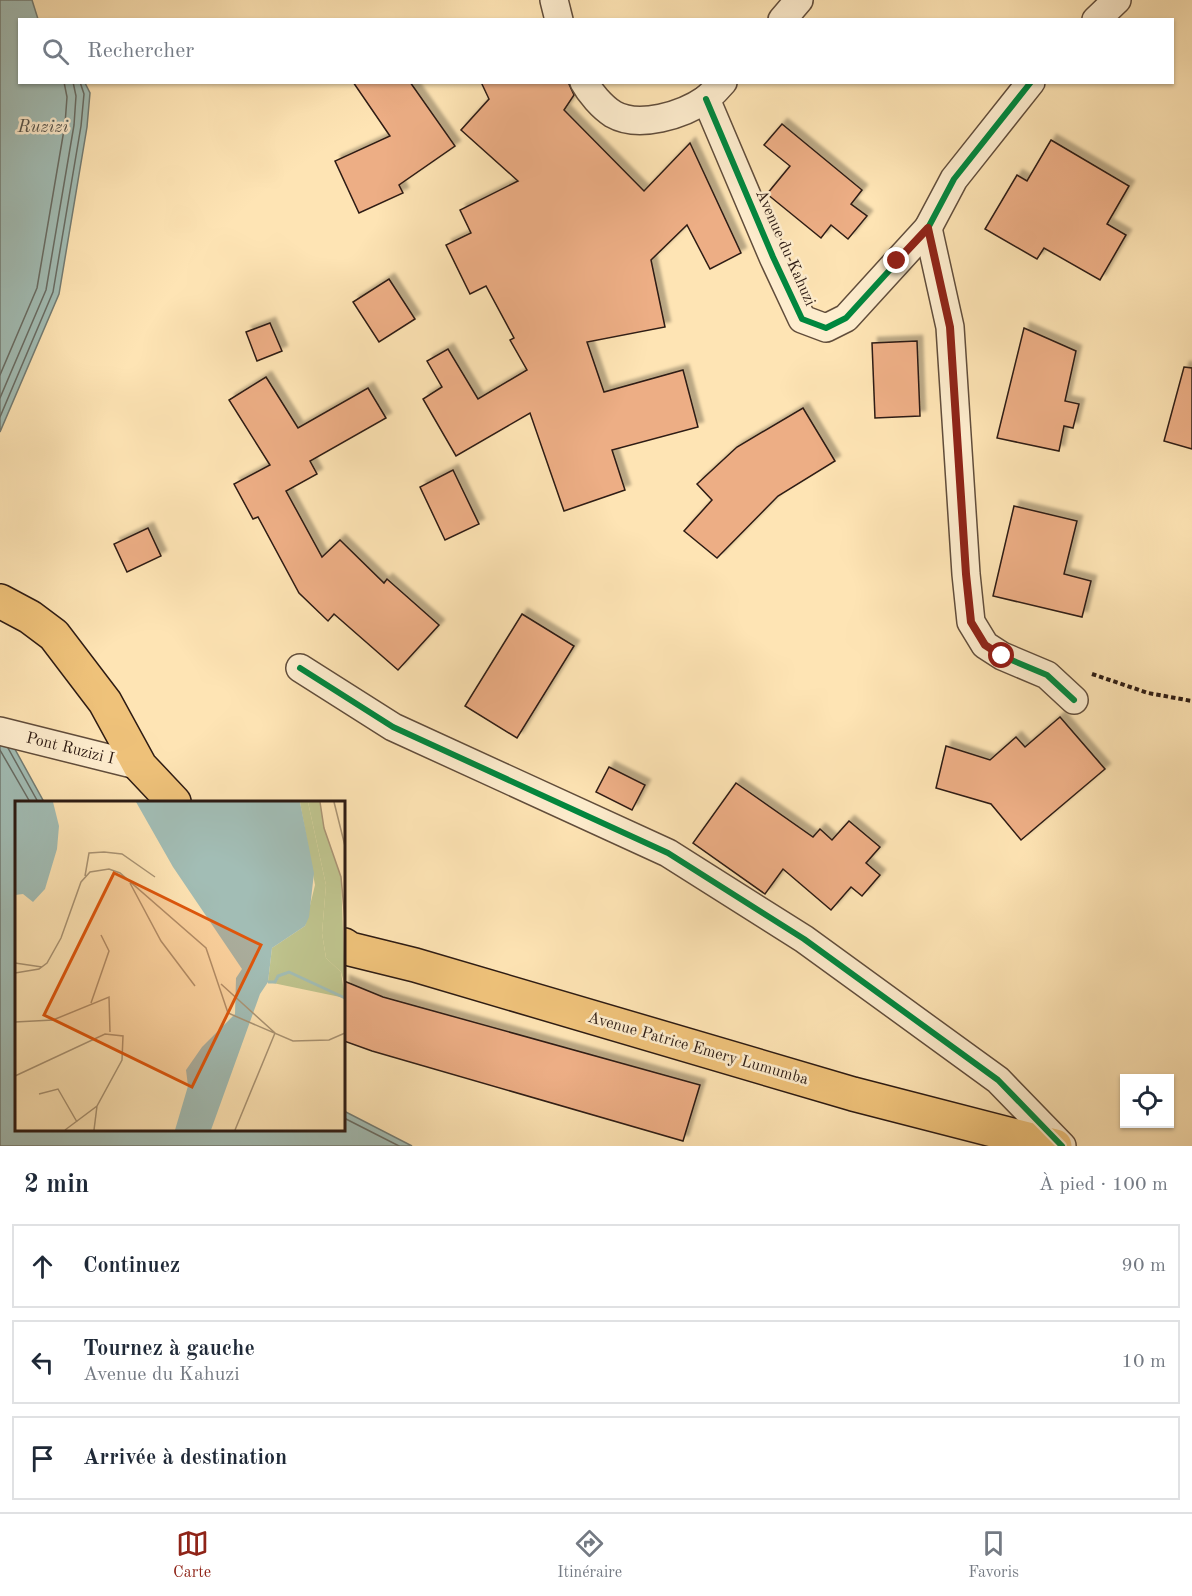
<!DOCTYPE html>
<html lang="fr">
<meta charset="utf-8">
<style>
:root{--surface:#fff;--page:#f2f2f3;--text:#1f2937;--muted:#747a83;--line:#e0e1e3;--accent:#8f2418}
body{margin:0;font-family:"Old Standard TT",serif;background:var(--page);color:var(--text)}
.controls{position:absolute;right:18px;bottom:18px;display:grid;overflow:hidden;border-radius:0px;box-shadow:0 2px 4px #0004}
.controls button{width:54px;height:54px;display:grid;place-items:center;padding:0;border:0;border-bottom:2px solid var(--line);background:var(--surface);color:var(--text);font:30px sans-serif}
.stop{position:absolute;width:18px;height:18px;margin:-14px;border:4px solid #8f2418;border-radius:50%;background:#fff}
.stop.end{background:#8f2418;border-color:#fff;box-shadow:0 2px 6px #0008}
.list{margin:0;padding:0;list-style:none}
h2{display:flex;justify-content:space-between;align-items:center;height:78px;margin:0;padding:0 24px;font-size:26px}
h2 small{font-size:20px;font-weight:400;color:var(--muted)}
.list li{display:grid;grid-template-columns:39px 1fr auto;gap:18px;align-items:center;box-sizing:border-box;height:84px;margin:0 12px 12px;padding:0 12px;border:2px solid var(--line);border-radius:0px}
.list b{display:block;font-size:22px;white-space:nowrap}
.list p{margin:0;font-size:20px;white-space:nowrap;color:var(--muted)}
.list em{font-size:20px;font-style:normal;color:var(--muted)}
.icon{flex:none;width:33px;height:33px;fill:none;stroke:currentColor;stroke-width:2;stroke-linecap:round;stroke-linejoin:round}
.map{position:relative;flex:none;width:1192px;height:1146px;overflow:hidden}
.search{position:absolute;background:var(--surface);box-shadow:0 2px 4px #0004;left:18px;right:18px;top:18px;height:66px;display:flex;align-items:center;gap:15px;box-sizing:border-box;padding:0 21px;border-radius:0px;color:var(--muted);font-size:22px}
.sheet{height:366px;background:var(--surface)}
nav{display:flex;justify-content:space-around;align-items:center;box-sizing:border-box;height:84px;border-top:2px solid var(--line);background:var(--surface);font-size:16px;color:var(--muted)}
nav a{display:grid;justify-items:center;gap:3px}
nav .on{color:var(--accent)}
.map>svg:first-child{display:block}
.water{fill:#a2bdb5;stroke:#737c74;stroke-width:1.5}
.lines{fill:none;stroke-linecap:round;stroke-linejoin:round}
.shore{stroke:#686c64;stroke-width:1.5}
.building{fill:#edae85;stroke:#2d1b13;stroke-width:1.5;filter:url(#shadow)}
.minor-casing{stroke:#614d3b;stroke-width:30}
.primary-casing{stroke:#2d1b13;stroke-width:36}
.path{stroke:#2d1b13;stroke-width:4;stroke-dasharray:4.5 3;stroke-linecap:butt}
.minor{stroke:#feedce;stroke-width:27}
.primary{stroke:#efc27a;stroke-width:33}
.cycleway-casing{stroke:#feedce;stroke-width:10}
.cycleway{stroke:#00873e;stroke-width:6}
.route{stroke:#8f2418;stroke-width:8}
.labels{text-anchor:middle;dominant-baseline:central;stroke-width:5;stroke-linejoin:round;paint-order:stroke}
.street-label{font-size:16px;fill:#2d1b13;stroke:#feedce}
.water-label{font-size:18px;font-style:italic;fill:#56544c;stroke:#feedce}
.inset-river{fill:none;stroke:#a2bdb5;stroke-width:3}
.inset-road{fill:none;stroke:#aa9474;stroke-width:1.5}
.view{fill:#df560c;fill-opacity:0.15;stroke:#df560c;stroke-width:3}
.inset-edge{fill:none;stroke:#2d1b13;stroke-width:3}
</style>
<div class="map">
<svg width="1192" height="1146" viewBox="0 0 1192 1146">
<defs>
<filter id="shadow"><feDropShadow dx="5.5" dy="-5.5" stdDeviation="1.5" flood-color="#0004"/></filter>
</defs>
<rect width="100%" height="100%" fill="#fee4b4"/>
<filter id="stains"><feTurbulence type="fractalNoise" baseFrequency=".00333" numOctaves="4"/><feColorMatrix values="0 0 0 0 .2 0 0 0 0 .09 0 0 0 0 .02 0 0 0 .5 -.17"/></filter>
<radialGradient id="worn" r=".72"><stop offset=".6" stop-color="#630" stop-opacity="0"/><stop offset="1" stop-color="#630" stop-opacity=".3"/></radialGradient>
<g class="water">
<polygon points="0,0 32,0 38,19 20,20 20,82 85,83 90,93 87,127 59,294 0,432"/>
<polygon points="0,722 44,802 16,802 16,1130 344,1130 344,1111 412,1146 0,1146"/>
</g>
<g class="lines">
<g class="shore">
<polyline points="0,375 37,288 65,124 67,97 64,82"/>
<polyline points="0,398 46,290 74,125 76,96 73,82"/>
<polyline points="0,417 53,292 81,126 84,94 80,82"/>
<polyline points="8,748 38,802"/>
<polyline points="0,750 30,802"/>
<polyline points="344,1118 399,1146"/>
</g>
</g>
<g class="building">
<polygon points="353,82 410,82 455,146 399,185 403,193 359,213 335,161 390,136"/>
<polygon points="481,82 568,82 574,95 564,110 644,191 690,143 741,253 710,269 687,225 651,260 665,327 587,342 604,392 683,370 698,427 612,450 625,490 564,511 530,413 456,456 423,399 442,387 427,361 448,349 478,399 527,370 510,340 514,338 486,286 470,294 446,245 471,233 460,210 518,181 461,130 489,99"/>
<polygon points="782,124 862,190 851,204 867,216 848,239 831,225 821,238 767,194 790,166 764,145"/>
<polygon points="1051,140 1129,186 1107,224 1126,235 1100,280 1044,248 1037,259 985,229 1017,175 1027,181"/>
<polygon points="389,279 415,319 379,342 353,302"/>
<polygon points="270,323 282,351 257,361 246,332"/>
<polygon points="1024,328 1076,351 1065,401 1079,404 1073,428 1064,426 1059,451 997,438"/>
<polygon points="917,341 920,416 875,418 872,343"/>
<polygon points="1184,367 1192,368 1192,449 1164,441"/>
<polygon points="266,377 298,428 368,388 386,418 310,461 317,474 286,491 322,557 340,540 384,583 387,579 439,625 398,670 334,614 328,621 299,593 258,517 253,519 234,484 270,465 229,400"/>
<polygon points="803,408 835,461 778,496 717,558 684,531 712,500 697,484 737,447"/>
<polygon points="453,470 479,524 445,540 420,487"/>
<polygon points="1014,506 1077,521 1064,574 1091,581 1082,617 993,596"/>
<polygon points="148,528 161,556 127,572 114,544"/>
<polygon points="522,614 574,646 517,738 465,706"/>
<polygon points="1060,717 1105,769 1021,840 991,804 936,788 946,746 990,760 1016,737 1025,747"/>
<polygon points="609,767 645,785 632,810 596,792"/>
<polygon points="736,783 813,837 820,829 832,840 849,821 880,847 866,863 880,875 862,896 851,887 831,910 783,869 765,894 693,843"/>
<polygon points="344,981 383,997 700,1085 683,1141 372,1051 344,1041"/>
</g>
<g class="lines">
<g class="minor-casing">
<g id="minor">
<polyline points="554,0 559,20"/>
<polyline points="782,20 799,0"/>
<polyline points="1096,20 1117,0"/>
<path d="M 584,82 C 590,93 602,107 613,114 C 639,129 683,115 706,99 C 712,94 718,88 723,82"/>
<polyline points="706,99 773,257 802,319 826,328 846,318 928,228 954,179 1031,82"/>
<polyline points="928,228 950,327 966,574 971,622 985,645 1002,656 1047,675 1074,700"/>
<polyline points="300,668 393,727 668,853 804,939 998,1080 1062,1146"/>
<polyline points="0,731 140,766"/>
</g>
</g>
<g class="primary-casing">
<g id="primary">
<polyline points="0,601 30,617 54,635 105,702 140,766 174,802"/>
<polyline points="344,945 350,949 415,965 853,1094 1055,1146"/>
</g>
</g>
<polyline class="path" points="1092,674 1148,693 1192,701"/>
<use href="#minor" class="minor"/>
<use href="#primary" class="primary"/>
<g class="cycleway-casing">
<g id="cycleway">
<polyline points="706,99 773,257 802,319 826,328 846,318 928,228 954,179 1031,82"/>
<polyline points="928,228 950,327 966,574 971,622 985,645 1002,656 1047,675 1074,700"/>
<polyline points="300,668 393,727 668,853 804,939 998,1080 1062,1146"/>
</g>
</g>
<use href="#cycleway" class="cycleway"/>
</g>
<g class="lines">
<polyline class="route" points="897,261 928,228 950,327 966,574 971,622 985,645 1002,656"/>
</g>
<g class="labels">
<g class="street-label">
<text transform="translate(785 248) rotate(66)">Avenue du Kahuzi</text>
<text transform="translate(70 749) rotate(14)">Pont Ruzizi I</text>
<text transform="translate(698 1049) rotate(16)">Avenue Patrice Emery Lumumba</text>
</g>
<g class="water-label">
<text x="43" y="127">Ruzizi</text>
</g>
</g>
<g transform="translate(15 801)">
<rect width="330" height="330" fill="#fee4b4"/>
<path d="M 293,1 L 305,1 L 309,27 L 326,76 L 330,185 L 326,171 L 311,157 L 307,132 L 311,84 Z" fill="#bfc48e"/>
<path d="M 285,1 L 293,1 L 311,84 L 307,132 L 311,157 L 326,171 L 330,197 L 253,181 L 257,147 L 290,125 L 300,84 Z" fill="#bfc48e"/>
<path d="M 0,1 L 38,1 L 44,25 L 42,48 L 30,88 L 18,101 L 8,93 L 0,94 ZM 121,1 L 285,1 L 299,72 L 294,116 L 290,125 L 257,147 L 253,181 L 245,193 L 196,329 L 160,329 L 173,285 L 171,269 L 187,246 L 220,213 L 221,177 L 227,168 L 158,66 Z" fill="#a2bdb5"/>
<path class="inset-river" d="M 253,181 L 260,181 L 263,175 L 274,171 L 330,197"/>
<path class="inset-road" d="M 305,1 L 309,27 L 326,76 L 330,120M 319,1 L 330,45M 70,75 L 74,52 L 89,51 L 107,53 L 140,76M 115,82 L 146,140 L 180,185M 0,162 L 27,166M 0,172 L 24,168 L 32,162 L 46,137 L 66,81 L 75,71 L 94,68 L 105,72 L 191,147 L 213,212 L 278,240 L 314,239 L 330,232M 206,183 L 260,232 L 220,329M 76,202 L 94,150 L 86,134M 0,221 L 38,219 L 94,196 L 95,231M 0,275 L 90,233 L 108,235 L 107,259 L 82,305 L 50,329M 24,293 L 43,288 L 62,321M 79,329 L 82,305"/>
<path class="view" d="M 99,72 L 246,144 L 177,286 L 29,214 Z"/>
<rect width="330" height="330" class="inset-edge"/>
</g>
<rect width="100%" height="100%" filter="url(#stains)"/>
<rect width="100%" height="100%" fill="url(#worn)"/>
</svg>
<div class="controls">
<button><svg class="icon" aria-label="locate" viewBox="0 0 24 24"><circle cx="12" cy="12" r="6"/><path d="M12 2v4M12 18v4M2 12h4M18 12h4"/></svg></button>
</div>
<div class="stop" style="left:1002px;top:656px"></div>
<div class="stop end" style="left:897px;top:261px"></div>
<div class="search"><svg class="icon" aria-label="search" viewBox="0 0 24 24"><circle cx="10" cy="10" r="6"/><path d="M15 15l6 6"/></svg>Rechercher</div>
</div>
<section class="sheet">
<h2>2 min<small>À pied · 100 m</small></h2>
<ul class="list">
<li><svg class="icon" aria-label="ahead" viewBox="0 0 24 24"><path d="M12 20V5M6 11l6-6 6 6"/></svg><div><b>Continuez</b></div><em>90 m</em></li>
<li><svg class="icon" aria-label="left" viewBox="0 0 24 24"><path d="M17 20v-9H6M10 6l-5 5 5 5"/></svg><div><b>Tournez à gauche</b><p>Avenue du Kahuzi</p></div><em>10 m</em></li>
<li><svg class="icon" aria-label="arrive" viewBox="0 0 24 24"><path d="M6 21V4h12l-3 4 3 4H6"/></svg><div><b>Arrivée à destination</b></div></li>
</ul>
</section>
<nav>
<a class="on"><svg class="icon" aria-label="map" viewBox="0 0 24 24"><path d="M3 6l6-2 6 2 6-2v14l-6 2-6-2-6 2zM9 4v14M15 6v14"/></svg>Carte</a>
<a><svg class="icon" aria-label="directions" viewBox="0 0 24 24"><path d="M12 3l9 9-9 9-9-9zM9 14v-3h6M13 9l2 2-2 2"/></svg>Itinéraire</a>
<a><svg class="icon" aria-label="saved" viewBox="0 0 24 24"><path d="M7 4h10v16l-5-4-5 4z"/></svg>Favoris</a>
</nav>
